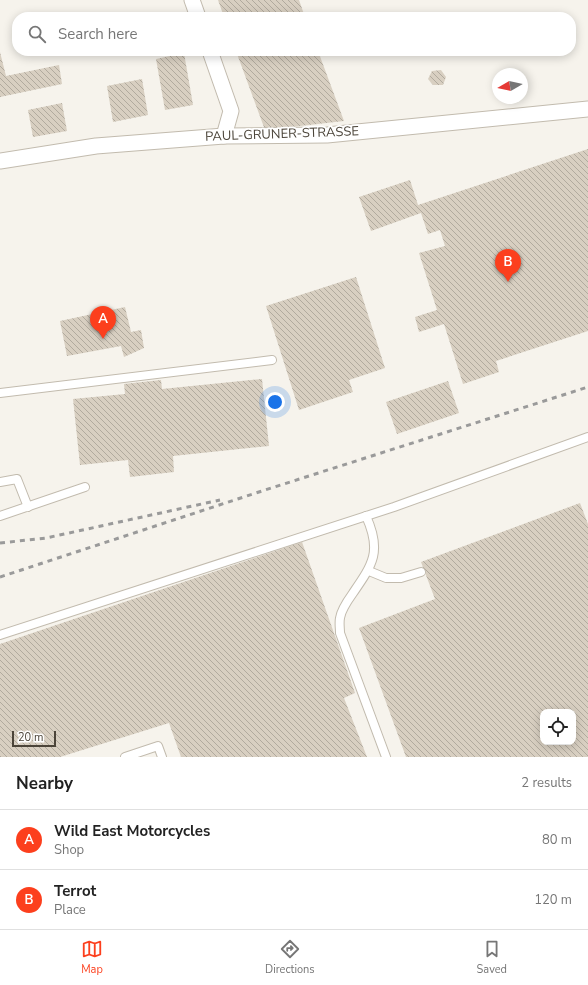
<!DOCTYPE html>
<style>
:root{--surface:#fff;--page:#f2f2f2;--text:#222;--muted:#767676;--line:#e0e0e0;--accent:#fc3f1d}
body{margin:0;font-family:"Nunito Sans",sans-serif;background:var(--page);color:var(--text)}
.controls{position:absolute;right:12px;bottom:12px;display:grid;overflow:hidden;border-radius:8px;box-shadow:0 2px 10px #0003}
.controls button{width:36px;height:36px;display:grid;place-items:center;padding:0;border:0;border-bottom:1px solid var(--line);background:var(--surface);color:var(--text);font:20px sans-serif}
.compass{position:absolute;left:492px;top:68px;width:36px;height:36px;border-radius:50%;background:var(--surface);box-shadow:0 2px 10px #0003;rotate:261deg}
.scale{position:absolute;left:12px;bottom:10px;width:44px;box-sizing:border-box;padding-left:4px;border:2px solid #4b4439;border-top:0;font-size:11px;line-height:14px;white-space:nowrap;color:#4b4439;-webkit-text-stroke:3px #fff;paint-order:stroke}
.you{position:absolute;left:275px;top:402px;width:14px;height:14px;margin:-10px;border:3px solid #fff;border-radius:50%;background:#1a73e8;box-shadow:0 0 0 6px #1a73e833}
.badge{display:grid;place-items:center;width:26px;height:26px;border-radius:50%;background:var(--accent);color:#fff;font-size:13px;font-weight:700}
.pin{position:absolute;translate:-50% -33px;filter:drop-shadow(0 1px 2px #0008)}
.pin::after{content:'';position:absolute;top:21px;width:14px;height:12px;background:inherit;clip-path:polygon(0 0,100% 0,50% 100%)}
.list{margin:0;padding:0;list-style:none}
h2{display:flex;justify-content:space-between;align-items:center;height:52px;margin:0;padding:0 16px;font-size:17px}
h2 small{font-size:13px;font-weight:400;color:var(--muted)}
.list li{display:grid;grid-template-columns:26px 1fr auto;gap:12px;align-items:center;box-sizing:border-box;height:60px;padding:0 16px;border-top:1px solid var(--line)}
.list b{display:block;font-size:15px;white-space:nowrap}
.list p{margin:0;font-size:13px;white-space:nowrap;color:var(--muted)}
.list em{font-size:13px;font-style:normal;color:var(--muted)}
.icon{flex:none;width:22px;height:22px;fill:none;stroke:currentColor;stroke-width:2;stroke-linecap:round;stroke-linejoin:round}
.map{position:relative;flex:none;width:588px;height:757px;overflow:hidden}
.search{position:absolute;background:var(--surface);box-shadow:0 2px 10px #0003;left:12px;right:12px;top:12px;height:44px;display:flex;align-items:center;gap:10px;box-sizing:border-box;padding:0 14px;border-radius:16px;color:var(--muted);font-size:15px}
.sheet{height:172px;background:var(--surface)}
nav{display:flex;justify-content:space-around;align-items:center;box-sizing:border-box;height:56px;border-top:1px solid var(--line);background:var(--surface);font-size:11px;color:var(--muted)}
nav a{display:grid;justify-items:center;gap:2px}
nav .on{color:var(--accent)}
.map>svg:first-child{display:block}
.building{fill:url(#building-back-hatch);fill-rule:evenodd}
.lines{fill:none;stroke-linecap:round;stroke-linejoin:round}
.lane-casing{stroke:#c2bbae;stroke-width:10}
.street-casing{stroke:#c2bbae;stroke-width:17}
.lane{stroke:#fff;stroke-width:8}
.street{stroke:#fff;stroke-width:15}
.rail{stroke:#9a9a9a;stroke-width:3;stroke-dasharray:5 5;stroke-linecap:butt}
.labels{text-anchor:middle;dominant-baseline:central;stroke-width:3.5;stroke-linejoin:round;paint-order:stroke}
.street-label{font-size:13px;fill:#4b4439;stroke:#fff}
</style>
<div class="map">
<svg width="588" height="757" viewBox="0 0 588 757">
<defs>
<pattern id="building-back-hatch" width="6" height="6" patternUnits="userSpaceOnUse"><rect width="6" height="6" fill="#d8cfc1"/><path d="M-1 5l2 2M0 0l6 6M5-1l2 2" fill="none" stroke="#b1aa9e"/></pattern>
</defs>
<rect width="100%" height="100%" fill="#f6f3ec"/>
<g class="building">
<polygon points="218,0 299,0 305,17 224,17"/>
<polygon points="236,51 318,51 344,121 265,130"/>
<polygon points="0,52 6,76 59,65 62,84 0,97"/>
<polygon points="184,53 193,105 165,110 156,59"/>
<polygon points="441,70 446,77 443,85 433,85 428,79 432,71"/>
<polygon points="142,79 148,115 113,122 107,86"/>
<polygon points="62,103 67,131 33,137 28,110"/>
<polygon points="588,149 588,331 496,361 499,372 463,384 444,324 419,332 415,317 437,310 419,253 445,246 440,230 428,234 421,213 371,231 359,197 410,180 418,205"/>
<polygon points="356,277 385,368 349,380 353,392 299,410 266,306"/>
<polygon points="125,307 131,332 141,330 144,348 124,357 121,346 67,356 60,321"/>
<polygon points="262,379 269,446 173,456 174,472 130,477 128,460 80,465 73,399 125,394 124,384 161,380 162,389"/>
<polygon points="448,381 459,413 397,434 386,402"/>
<path d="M 580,503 L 588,524 L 588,757 L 406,757 L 359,628 L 435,599 L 421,562 ZM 543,712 L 573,712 L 573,742 L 543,742 Z"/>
<polygon points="302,542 355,693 344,698 367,757 181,757 169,723 60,757 0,757 0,644"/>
</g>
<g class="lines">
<g class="lane-casing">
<g id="lane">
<polyline points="0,393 272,360"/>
<polyline points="0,482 17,479 28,507"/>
<polyline points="0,516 85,487"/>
<path d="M 366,516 C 382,551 373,564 353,593 C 348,600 341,610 340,618 C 339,623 340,628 340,633 L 386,757"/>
<polyline points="369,571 386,578 401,578 421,572"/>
<polyline points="0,635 394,507 588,437"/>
<polyline points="125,757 158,746 162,757"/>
</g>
</g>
<g class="street-casing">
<g id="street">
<polyline points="192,0 198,17"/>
<polyline points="210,51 231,111 224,136"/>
<polyline points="0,161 96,146 224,136 327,135 588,109"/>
</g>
</g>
<use href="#lane" class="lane"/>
<use href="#street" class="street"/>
<g class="rail">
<polyline points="0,543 46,538 220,500"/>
<polyline points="0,577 265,490 588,387"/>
</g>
</g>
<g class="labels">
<g class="street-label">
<text transform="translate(282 134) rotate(-2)">PAUL-GRUNER-STRASSE</text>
</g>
</g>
</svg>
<div class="controls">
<button><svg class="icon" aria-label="locate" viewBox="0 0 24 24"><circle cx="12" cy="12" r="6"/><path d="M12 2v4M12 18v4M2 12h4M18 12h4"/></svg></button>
</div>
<svg class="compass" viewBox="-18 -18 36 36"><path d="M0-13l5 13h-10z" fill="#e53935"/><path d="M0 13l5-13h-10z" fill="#767676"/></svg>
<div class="scale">20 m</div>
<div class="you"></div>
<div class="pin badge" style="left:103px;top:339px">A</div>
<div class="pin badge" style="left:508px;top:282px">B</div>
<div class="search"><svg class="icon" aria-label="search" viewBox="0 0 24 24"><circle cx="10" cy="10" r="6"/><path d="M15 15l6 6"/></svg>Search here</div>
</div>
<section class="sheet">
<h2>Nearby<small>2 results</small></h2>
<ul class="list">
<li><span class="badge">A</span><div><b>Wild East Motorcycles</b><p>Shop</p></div><em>80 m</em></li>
<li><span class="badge">B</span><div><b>Terrot</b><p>Place</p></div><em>120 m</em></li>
</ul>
</section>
<nav>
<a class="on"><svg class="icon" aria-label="map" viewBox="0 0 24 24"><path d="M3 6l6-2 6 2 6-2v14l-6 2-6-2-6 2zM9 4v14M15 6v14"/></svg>Map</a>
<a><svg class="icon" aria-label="directions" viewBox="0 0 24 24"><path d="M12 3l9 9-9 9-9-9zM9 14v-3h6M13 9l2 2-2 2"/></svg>Directions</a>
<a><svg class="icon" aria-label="saved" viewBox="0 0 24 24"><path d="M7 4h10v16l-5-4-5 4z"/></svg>Saved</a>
</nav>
